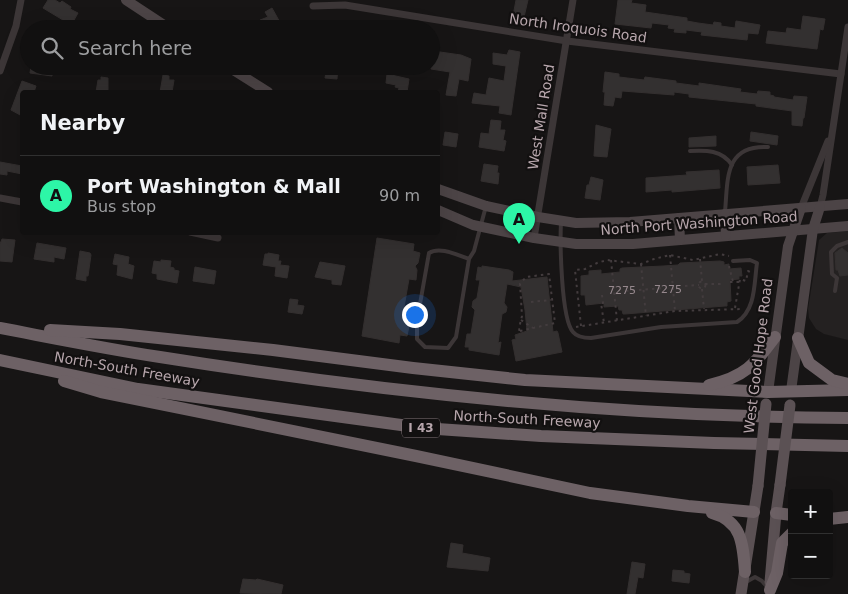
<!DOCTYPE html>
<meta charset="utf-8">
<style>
:root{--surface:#111010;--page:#1a1919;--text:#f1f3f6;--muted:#9c9d9f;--line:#303030;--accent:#2df6a7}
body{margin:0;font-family:"DejaVu Sans",sans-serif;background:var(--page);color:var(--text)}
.controls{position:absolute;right:15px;bottom:15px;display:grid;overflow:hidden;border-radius:5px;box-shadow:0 5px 20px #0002}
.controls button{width:45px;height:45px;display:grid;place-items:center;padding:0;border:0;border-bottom:1px solid var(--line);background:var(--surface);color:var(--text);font:25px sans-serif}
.you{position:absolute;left:414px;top:314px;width:18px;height:18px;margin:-12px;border:4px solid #fff;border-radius:50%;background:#1a73e8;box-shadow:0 0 0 8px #1a73e833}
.badge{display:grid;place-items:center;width:32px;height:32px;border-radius:50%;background:var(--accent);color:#111;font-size:16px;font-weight:700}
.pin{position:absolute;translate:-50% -41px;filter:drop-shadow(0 1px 2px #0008)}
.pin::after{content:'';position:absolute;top:26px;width:18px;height:15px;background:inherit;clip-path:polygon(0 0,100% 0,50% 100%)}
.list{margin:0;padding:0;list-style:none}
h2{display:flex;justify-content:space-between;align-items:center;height:65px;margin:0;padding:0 20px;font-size:21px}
h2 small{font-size:16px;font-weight:400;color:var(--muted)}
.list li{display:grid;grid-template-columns:32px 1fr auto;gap:15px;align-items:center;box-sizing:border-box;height:80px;padding:0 20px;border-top:1px solid var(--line)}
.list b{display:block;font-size:19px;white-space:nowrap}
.list p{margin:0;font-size:16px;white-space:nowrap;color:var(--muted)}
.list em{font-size:16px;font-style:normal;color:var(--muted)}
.icon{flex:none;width:28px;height:28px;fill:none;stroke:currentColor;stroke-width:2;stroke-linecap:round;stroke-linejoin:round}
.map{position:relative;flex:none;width:848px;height:594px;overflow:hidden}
.search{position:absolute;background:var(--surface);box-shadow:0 5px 20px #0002;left:20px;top:20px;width:420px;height:55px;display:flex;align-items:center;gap:12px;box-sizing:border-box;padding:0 18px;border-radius:28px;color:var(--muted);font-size:19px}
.panel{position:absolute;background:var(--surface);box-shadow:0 5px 20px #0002;left:20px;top:90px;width:420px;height:145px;border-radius:5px}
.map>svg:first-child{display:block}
.built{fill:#242121}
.building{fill:#333030;stroke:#332f2f}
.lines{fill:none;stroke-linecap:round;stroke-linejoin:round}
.path{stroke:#433c3e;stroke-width:2;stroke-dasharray:2.5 4;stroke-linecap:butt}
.service{stroke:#3c3637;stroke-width:4}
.minor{stroke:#3c3637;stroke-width:7}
.secondary{stroke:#4c4446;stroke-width:10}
.primary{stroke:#5b5154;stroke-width:11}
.motorway{stroke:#6d6165;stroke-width:12}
.primary-bridge{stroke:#5b5154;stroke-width:11}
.labels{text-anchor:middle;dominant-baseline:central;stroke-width:4.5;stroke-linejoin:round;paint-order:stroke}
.number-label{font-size:11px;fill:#96888d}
.shield{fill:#121010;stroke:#86797d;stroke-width:1}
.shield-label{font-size:12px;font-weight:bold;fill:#b7a6ac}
.street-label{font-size:14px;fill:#b7a6ac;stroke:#121010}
</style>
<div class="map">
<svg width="848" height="594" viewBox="0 0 848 594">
<rect width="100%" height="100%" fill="#171515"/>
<polygon class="built" points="848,231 848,340 824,334 816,329 809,318 808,309 819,240 827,233"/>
<g class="building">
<polygon points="48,0 55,0 60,3 62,1 71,7 70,9 78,13 69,29 61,24 63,20 43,8"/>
<polygon points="516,0 528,0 524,17 513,16"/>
<polygon points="618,0 632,0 631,3 646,5 645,12 687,18 687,21 698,23 713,25 714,22 721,23 721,26 735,28 736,21 760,25 758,34 748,33 747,40 701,35 702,32 686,30 686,33 674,32 675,29 668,28 669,25 652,23 651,28 615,24"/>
<polygon points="272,8 282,26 276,29 259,29 260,20 268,17 265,12"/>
<polygon points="803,16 825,19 823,30 820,29 817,49 766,43 768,31 786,33 787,28 801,30"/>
<polygon points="509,50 520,52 511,115 499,113 500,106 472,103 474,93 486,95 489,78 504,81 506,66 493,64 493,53 507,55"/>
<polygon points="433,51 461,55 471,59 468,81 459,79 456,96 446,95 450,72 431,69"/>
<polygon points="31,66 53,66 52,76 30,73"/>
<polygon points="327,66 338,66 337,79 325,78"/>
<polygon points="605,72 619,74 619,77 644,80 645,77 676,81 676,83 699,86 699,83 741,89 740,92 757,94 758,91 770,92 770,95 774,96 774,97 793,100 794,96 807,97 804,118 803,118 802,126 792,125 792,111 756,106 756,104 689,97 689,94 674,92 674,95 622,91 621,98 615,97 613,106 604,105 605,92 603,92"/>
<polygon points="387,74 409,79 407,92 398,92 399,88 395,87 396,85 386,83"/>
<polygon points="163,75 169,76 169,80 174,80 172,92 160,92"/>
<polygon points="101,77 108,78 108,92 96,92 98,80 101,80"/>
<polygon points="22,81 36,86 34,92 22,92 22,116 11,110"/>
<polygon points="491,120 501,121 500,130 505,130 503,140 506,141 504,151 479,147 481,133 489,134"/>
<polygon points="596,125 611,129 607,157 594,156"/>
<polygon points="445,132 458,134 456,147 443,145"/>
<polygon points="751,132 778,136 777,145 750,141"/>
<polygon points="716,136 716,146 689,147 689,138"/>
<polygon points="0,162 22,166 22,174 7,171 7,175 0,174"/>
<polygon points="484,164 498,166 497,173 499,173 498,184 481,181"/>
<polygon points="778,165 780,183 748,185 747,167"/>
<polygon points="719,170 720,188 672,192 672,190 646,192 646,178 687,175 686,172"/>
<polygon points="591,177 603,180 600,200 585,198 587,185 589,185"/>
<polygon points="377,238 414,244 413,251 420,253 418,263 415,266 417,270 416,280 409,279 404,307 411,308 410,318 406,321 409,326 407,336 400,335 399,343 362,336"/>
<polygon points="2,239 15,240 12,262 0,261 0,244"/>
<polygon points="37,243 66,248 64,259 54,257 54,262 34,259"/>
<polygon points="842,248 848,253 848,275 840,276 838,270 836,270 835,253"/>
<polygon points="80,251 90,253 91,255 88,276 86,276 86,281 76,279"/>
<polygon points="268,253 279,255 278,261 281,261 280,265 289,266 287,278 275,276 276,267 263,265 265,254 268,254"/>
<polygon points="115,254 129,257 128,264 134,266 132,279 117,275 118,265 113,264"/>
<polygon points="161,260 171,261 170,267 174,268 174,270 179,271 177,283 157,279 157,274 152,273 154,261 161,262"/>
<polygon points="720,261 724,262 724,265 729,264 729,269 741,268 742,276 739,276 739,279 730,280 731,301 727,302 727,306 725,306 625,314 623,314 622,310 619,310 618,306 604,307 604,303 586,305 585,295 581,295 581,276 589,275 589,271 601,270 601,274 620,272 620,269 622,268 663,266 678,265 680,263"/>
<polygon points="320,262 345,266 341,285 332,284 332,280 315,277"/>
<polygon points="482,266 509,270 513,272 512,281 547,277 553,332 557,331 558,333 562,352 516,361 512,340 516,339 515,335 527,331 525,310 521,287 507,284 504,303 507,307 506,312 502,314 498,343 501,342 499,355 469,350 469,347 465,347 467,334 471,334 475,310 472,307 473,301 477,298 480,280 476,280 478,267 482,268"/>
<polygon points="195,267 216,271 214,284 193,281"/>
<polygon points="290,299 298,300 297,305 304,306 302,314 288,312"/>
<polygon points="451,543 463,545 462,553 490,558 488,571 447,567"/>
<polygon points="632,562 645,564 643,578 638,577 635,594 627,594"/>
<polygon points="673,570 684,571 684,573 690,574 689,583 672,581"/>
<polygon points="243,579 256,580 257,579 283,585 281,594 240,593"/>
</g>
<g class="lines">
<g class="path">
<polyline points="670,255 675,311"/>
<polyline points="700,259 702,281"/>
<polyline points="611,260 617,321"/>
<polyline points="641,264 646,316"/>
<polyline points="729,266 733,282"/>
<circle cx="702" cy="285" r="3.5"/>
<polyline points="730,282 740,282"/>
<polyline points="705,284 722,284"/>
<polyline points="685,286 699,285"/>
<polyline points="702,289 704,309"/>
<polyline points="626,291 664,288"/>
<polyline points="602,295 603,303 601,303 604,323"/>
<polyline points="531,302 551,300"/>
<polyline points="735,308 740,279 746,281 748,271 750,272"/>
<polyline points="521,320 533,328"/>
<polyline points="581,326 575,270 585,269 597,263 607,260 641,264 654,259 670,255 693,260 720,254 729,256"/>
<polyline points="576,327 675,311 743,309"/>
<polyline points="520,331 555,323 549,274 526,277 520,284 522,316 519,328 520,334"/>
</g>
<g class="service">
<path d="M 690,151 C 706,150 722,150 732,165"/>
<path d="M 725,212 C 728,179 724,145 768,147"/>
<path d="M 561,222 C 560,242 561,319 573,332 C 577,337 585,338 591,338 L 661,327 L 737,322 C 756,310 754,283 757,263 L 750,260 L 733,261"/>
<path d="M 469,259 C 457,255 440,246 429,253 L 417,321 L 417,339 L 425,347 L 448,348 L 456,337 L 469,259 L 474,251 L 486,206"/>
<polyline points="835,291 837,278 832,274 831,252 837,246 848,242"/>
<polyline points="746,582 755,577 762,581 768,588"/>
</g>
<g class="minor">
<polyline points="313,6 345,5 567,41 841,74"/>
<polyline points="0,71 16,26 21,0"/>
<polyline points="0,198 22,202"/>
<polyline points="820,207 823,195 848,27"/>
<polyline points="801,208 828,141"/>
<polyline points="190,232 218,238"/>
<polyline points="534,238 573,0"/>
</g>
<g class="secondary">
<polyline points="126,0 170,29"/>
<polyline points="227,66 268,92"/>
<polyline points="438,189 486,206 538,217 576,223 630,222 848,204"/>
<polyline points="438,210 473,225 534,238 576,244 633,244 848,226"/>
<polyline points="725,214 726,236"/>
<polyline points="679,218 680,240"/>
<polyline points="791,391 813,229 820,207"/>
<polyline points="768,392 788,246 801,208"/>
</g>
<g class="primary">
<polyline points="770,582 776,513 780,485"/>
<polyline points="741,594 758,486"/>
</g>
<g class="motorway">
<path d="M 0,328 C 53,338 107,349 160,357 C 387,393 619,417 848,418"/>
<polyline points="50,330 120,334 273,350 413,368 525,380 768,392 848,390"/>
<polyline points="798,338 809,363 832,380 848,384"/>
<polyline points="0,360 138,389 423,428 541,436 714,443 848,446"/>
<polyline points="64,381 101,392 416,456 590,493 688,506 754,512"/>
<path d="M 709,385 C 745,377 754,365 775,337"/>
<path d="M 712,513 C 742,521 743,544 745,572"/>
<polyline points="776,513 792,515"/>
<polyline points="829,519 848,517"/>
<polyline points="770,590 777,573 782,543 792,533"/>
</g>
<g class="primary-bridge">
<polyline points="780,485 790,405"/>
<polyline points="758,486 766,404"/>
</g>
</g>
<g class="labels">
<g class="number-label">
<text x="668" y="289">7275</text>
<text x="622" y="290">7275</text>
</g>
<rect class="shield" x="402" y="418.5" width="38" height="19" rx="4"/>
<g class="shield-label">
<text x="421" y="428">I 43</text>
</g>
<g class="street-label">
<text transform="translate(578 28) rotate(8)">North Iroquois Road</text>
<text transform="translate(541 117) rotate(-81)">West Mall Road</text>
<text transform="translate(699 223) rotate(-4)">North Port Washington Road</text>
<text transform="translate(758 356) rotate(-83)">West Good Hope Road</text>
<text transform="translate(127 369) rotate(10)">North-South Freeway</text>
<text transform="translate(527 419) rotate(3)">North-South Freeway</text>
</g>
</g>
</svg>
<div class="controls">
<button>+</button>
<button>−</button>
</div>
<div class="you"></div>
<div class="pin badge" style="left:519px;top:244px">A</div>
<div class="search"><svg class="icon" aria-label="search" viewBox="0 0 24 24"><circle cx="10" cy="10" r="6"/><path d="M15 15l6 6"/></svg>Search here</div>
<section class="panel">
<h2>Nearby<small></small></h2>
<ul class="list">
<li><span class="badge">A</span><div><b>Port Washington &amp; Mall</b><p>Bus stop</p></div><em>90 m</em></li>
</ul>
</section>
</div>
